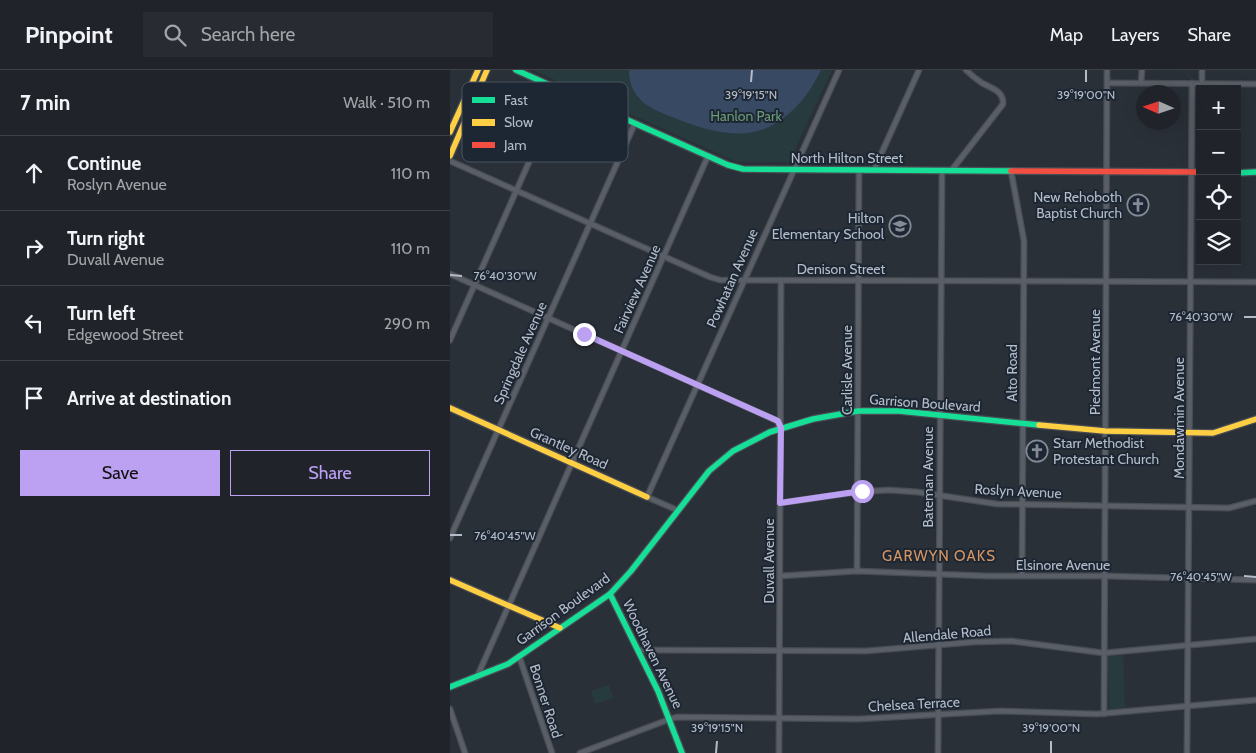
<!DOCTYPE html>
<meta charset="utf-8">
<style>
:root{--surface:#20242a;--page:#282c32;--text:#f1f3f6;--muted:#a2a4a8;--line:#3d4147;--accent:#bca0f2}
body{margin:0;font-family:Cabin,sans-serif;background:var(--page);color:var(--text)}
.controls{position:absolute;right:15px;top:15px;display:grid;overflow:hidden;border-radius:0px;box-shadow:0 5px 20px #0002}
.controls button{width:45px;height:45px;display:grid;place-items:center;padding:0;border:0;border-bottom:1px solid var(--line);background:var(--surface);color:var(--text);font:25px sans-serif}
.compass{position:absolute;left:686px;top:15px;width:45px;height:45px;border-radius:50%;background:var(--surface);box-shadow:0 5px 20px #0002;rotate:273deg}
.stop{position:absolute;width:15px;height:15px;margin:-11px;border:4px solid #bca0f2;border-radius:50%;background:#fff}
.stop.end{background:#bca0f2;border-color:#fff;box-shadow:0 1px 5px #0008}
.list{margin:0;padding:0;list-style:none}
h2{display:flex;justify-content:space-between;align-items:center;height:65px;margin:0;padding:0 20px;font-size:21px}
h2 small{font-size:16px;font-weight:400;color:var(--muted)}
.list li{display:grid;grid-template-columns:32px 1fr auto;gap:15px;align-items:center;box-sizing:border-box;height:75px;padding:0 20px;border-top:1px solid var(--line)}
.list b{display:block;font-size:19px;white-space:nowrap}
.list p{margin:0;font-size:16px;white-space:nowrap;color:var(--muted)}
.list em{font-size:16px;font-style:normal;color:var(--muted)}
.actions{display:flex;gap:10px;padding:15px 20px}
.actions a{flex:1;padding:11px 0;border:1px solid var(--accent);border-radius:0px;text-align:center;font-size:18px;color:var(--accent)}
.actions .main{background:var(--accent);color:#111}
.icon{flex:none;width:28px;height:28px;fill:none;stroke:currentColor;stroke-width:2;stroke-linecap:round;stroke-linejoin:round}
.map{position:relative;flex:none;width:806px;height:683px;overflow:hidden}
header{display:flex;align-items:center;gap:30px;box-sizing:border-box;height:70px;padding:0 25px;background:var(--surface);border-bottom:1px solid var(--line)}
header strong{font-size:24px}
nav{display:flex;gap:28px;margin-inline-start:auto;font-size:18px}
.search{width:350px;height:45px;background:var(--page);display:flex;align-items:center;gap:12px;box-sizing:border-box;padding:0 18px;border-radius:0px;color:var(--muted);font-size:19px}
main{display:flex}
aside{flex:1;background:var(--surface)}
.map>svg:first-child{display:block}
.green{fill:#273a3e}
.water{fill:#384963}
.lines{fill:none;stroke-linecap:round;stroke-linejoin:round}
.street-casing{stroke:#484c53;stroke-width:7}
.fast-casing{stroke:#484c53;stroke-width:8}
.slow-casing{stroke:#484c53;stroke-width:8}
.jam-casing{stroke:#484c53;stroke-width:8}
.street{stroke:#5a5e66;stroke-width:4.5}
.fast{stroke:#16e098;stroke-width:5.5}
.slow{stroke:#ffcf43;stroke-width:5.5}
.jam{stroke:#f24e42;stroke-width:5.5}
.route{stroke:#bca0f2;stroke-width:6}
.ticks{fill:none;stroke:#b4bcc9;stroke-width:2}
.labels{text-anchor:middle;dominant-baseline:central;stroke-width:4;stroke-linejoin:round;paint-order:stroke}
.park-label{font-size:14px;fill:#6b9a76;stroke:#1d2633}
.street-label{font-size:14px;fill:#b4bcc9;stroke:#1d2633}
.poi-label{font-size:14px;fill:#b4bcc9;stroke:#1d2633;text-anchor:end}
.neighbourhood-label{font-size:15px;letter-spacing:1px;fill:#d59563;stroke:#1d2633}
.key{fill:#1d2633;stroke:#4a5360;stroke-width:1}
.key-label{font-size:14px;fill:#b4bcc9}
.ticks-label{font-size:12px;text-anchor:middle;fill:#b4bcc9;stroke:#1d2633;stroke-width:4;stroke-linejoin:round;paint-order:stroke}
</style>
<header>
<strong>Pinpoint</strong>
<div class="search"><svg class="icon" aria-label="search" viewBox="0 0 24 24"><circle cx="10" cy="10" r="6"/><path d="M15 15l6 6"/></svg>Search here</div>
<nav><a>Map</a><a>Layers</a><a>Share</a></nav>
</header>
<main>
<aside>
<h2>7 min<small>Walk · 510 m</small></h2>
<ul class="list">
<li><svg class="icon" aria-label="ahead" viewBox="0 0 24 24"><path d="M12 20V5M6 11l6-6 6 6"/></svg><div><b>Continue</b><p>Roslyn Avenue</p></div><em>110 m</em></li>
<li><svg class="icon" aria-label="right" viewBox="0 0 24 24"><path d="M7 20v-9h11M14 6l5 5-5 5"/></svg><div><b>Turn right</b><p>Duvall Avenue</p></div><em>110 m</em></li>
<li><svg class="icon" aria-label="left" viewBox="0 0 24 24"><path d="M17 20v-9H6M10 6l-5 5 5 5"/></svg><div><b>Turn left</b><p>Edgewood Street</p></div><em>290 m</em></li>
<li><svg class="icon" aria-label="arrive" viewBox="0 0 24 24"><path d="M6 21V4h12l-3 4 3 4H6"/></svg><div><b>Arrive at destination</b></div></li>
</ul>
<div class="actions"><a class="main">Save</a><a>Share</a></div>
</aside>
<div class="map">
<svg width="806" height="683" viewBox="0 0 806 683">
<rect width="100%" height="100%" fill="#2a3038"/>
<g class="green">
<polygon points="83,0 382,0 339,92 287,92"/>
<polygon points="673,585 675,638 660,639 657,586"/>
<polygon points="159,615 163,628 145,634 141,621"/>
</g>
<path class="water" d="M 179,0 L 371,0 C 360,23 344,44 321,56 C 289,72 252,59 222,47 C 210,42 197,38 189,28 C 182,21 179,10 179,0 Z"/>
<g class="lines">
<g class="street-casing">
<g id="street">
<polyline points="658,13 806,14"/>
<polyline points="691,13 692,0"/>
<polyline points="752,13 752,0"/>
<polyline points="0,91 260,207 270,210 806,212"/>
<polyline points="424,100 469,0"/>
<path d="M 501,101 L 553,34 C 554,21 541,18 532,13 C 526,9 521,5 516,0"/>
<polyline points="561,101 574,171 572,506"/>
<polyline points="0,204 323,349 327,351 329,355"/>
<polyline points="0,270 111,20"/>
<polyline points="330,433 407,422 439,420 467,422 547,434 779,438 806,431"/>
<polyline points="227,440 197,427 389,0"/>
<polyline points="0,468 185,53"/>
<polyline points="407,501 409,100"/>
<polyline points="330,506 407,501 537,506 655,506 806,510"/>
<polyline points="188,580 416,581 524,572 561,571 654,583 806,569"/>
<polyline points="69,586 102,683"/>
<polyline points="27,607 258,86"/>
<polyline points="0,639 15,683"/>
<polyline points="654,644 657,0"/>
<polyline points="130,683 220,649 227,647 409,649 550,641 647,644 806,630"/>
<polyline points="329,683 331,210"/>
<polyline points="488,683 492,101"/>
<polyline points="737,683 742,13"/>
</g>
</g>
<g class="fast-casing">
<g id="fast">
<polyline points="66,0 278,95 293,99 561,101"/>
<polyline points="787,103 806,102"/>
<polyline points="160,524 208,621 232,683"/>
<polyline points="0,617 58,594 160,524 181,501 259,401 283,381 320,362 363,349 408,341 449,341 589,355"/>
</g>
</g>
<g class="slow-casing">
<g id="slow">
<polyline points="0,62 28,0"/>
<polyline points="0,86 37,0"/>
<polyline points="0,338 197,427"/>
<polyline points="589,355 655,361 763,363 806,349"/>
<polyline points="0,510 110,558"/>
</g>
</g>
<g class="jam-casing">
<polyline id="jam" points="561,101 750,102"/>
</g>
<use href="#street" class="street"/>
<use href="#fast" class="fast"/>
<use href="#slow" class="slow"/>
<use href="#jam" class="jam"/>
</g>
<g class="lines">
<polyline class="route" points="134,264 328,351 331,358 330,433 412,421"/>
</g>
<path class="ticks" d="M 301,12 L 302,0M 636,12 L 636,0M 0,205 L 12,206M 794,247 L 806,247M 0,465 L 12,465M 794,506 L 806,507M 266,683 L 267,671M 601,683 L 601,671"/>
<defs>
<g id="church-ring" transform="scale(1.125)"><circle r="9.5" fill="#1d2633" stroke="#848b96" stroke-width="1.5"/><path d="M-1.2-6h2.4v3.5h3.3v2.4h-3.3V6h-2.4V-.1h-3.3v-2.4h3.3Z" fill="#848b96"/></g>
<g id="school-ring" transform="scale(1.125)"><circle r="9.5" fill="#1d2633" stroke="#848b96" stroke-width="1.5"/><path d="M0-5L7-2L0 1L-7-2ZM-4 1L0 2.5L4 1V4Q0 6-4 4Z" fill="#848b96"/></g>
</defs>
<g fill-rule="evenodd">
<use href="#church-ring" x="688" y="135"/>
<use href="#school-ring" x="450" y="156"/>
<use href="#church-ring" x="587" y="381"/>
</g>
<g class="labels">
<g class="park-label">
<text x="296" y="46">Hanlon Park</text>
</g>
<g class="street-label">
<text x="397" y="88">North Hilton Street</text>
<text x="391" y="199">Denison Street</text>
<text transform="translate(282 208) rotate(-66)">Powhatan Avenue</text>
<text transform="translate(187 219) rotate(-66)">Fairview Avenue</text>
<text transform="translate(70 283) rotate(-66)">Springdale Avenue</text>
<text transform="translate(645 292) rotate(-90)">Piedmont Avenue</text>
<text transform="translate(397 300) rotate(-90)">Carlisle Avenue</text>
<text transform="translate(562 303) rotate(-90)">Alto Road</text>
<text transform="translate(475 333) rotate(4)">Garrison Boulevard</text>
<text transform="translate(729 348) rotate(-90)">Mondawmin Avenue</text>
<text transform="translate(119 378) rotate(24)">Grantley Road</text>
<text transform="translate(478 407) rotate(-90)">Bateman Avenue</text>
<text transform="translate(568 421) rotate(3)">Roslyn Avenue</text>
<text transform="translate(319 491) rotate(-90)">Duvall Avenue</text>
<text x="613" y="495">Elsinore Avenue</text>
<text transform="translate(113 539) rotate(-36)">Garrison Boulevard</text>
<text transform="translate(497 564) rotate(-5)">Allendale Road</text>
<text transform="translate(203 584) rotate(64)">Woodhaven Avenue</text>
<text transform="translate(96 631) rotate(72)">Bonner Road</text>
<text transform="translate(464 634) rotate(-3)">Chelsea Terrace</text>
</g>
<g class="poi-label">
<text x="672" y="127">New Rehoboth<tspan x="672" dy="16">Baptist Church</tspan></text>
<text x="434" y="148">Hilton<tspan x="434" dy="16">Elementary School</tspan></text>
<text x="603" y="373" text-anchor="start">Starr Methodist<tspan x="603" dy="16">Protestant Church</tspan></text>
</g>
<g class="neighbourhood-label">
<text x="489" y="486">GARWYN OAKS</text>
</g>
</g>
<rect x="12" y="12" width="166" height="80" rx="8" class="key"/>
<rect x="22" y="27" width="23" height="6" fill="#16e098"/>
<rect x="22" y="49" width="23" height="7" fill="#ffcf43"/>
<rect x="22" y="72" width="23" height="6" fill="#f24e42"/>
<g class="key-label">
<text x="54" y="35">Fast</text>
<text x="54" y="57">Slow</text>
<text x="54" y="80">Jam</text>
</g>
<g class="ticks-label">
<text x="301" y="29">39°19'15"N</text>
<text x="636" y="29">39°19'00"N</text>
<text x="55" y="210">76°40'30"W</text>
<text x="751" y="251">76°40'30"W</text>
<text x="55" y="470">76°40'45"W</text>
<text x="751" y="511">76°40'45"W</text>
<text x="267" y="662">39°19'15"N</text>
<text x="601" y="662">39°19'00"N</text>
</g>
</svg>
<div class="controls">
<button>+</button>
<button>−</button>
<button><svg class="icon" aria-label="locate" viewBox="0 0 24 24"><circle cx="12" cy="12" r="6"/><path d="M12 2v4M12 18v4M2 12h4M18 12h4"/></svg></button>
<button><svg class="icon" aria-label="layers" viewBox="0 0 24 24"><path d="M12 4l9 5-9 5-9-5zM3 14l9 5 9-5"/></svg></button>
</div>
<svg class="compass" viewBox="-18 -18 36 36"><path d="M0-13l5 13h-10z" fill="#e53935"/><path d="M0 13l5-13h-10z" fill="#a2a4a8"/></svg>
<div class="stop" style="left:412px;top:421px"></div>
<div class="stop end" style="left:134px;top:264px"></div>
</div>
</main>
